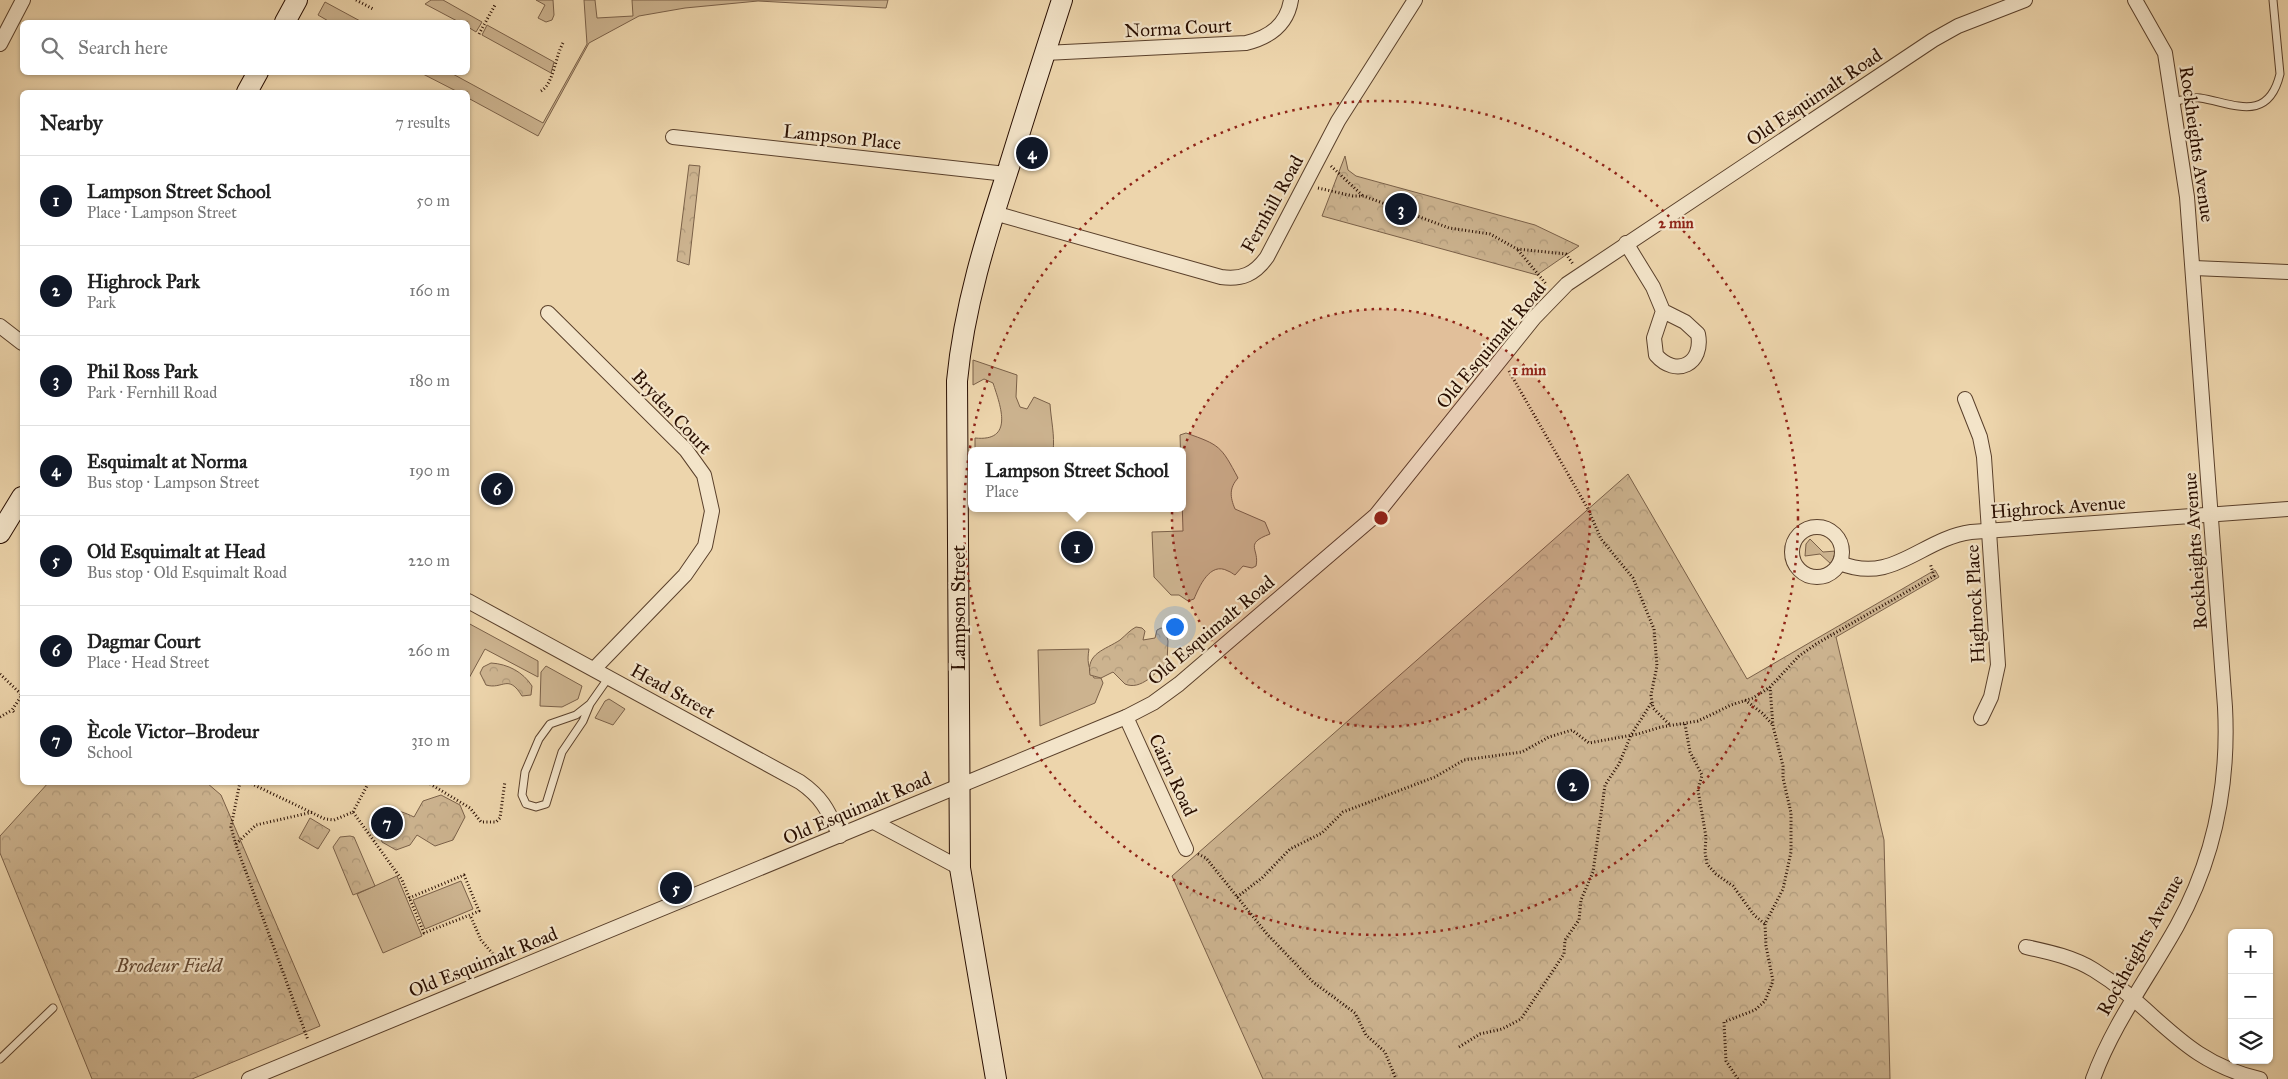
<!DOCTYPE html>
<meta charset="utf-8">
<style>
:root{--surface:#fff;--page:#f6f6f6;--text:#222;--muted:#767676;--line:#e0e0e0;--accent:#111827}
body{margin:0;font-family:"IM FELL Great Primer",serif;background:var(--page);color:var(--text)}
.controls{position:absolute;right:15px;bottom:15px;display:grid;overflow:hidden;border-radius:8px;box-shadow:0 1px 4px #0004}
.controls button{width:45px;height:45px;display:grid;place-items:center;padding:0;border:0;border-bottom:1px solid var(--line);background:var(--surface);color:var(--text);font:25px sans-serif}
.you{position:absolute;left:1174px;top:626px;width:18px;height:18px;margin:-12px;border:4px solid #fff;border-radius:50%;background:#1a73e8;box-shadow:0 0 0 8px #1a73e833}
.badge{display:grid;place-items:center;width:32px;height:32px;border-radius:50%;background:var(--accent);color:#fff;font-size:16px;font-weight:700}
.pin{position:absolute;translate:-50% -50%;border:2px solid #fff;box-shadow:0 1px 5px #0006}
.popup{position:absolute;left:968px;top:447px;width:218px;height:65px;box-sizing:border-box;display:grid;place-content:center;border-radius:8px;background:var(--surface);filter:drop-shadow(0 1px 4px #0005);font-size:16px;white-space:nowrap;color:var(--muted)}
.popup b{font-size:19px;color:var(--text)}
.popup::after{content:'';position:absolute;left:50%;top:100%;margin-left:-10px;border:10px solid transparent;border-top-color:var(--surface)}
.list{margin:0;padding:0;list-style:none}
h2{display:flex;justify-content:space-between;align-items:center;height:65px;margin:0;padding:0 20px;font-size:21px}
h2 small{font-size:16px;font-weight:400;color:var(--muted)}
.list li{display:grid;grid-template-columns:32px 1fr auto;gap:15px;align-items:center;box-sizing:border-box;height:90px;padding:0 20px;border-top:1px solid var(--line)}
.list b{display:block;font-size:19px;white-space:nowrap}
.list p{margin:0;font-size:16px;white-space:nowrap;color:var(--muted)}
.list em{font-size:16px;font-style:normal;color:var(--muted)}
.icon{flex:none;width:28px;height:28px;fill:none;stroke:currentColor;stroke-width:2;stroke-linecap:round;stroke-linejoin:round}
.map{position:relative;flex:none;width:2288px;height:1079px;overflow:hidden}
.search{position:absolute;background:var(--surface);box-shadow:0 1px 4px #0004;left:20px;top:20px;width:450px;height:55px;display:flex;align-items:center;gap:12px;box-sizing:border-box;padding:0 18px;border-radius:8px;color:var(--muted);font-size:19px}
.panel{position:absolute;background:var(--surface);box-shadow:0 1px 4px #0004;left:20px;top:90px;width:450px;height:695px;border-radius:8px}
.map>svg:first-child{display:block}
.green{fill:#ccb38f;stroke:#7a6048}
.forest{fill:url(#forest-crowns);stroke:#7a6048}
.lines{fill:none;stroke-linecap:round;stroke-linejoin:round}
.lane-casing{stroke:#5a402b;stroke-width:9}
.street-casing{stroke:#5a402b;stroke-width:16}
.secondary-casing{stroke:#290e00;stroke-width:22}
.path{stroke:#290e00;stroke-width:3;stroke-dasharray:1 2.5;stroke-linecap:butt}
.lane{stroke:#f3e4c9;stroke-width:7}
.street{stroke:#f3e4c9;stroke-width:14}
.secondary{stroke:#f3e4c9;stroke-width:20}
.ring{fill:none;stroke:#8f2418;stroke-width:2.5;stroke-dasharray:2.5 5}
.labels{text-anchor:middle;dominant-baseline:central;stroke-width:4.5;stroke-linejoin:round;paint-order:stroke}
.street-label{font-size:19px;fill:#290e00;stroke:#f3e4c9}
.park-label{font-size:19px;font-style:italic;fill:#624832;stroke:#f3e4c9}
.centre{fill:#8f2418;stroke:#f3e4c9;stroke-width:2.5}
.ring-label{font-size:15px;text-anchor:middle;font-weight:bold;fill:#8f2418;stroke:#f3e4c9;stroke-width:4.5;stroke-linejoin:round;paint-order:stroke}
</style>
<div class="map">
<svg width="2288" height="1079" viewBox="0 0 2288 1079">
<defs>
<pattern id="forest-crowns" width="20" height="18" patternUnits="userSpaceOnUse" patternTransform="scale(1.25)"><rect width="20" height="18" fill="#ccb38f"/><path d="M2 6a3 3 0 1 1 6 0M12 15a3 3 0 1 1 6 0" fill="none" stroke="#af997a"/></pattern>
</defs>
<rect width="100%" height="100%" fill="#edd5ac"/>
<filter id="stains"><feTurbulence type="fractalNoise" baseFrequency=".004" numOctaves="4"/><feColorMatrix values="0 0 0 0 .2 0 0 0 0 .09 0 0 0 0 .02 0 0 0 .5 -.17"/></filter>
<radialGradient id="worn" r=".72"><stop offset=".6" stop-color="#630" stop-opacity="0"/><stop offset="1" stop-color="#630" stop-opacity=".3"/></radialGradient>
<g class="green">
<polygon points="431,0 443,0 482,22 476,32 468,27 468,22 459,22 425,4"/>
<polygon points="536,0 553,0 554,15 552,20 546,22 538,18 545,5"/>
<polygon points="584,0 595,0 597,18 633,16 632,0 888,0 886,8 758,1 685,8 639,16 589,43 538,136 468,98 468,92 458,92 421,73 451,73 543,123 587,44"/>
<polygon points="325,2 362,22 330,22 318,15"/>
<polygon points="487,25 554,62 551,73 482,35"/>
<path d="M 973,360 L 1017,375 L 1016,397 L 1020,407 L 1027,409 L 1034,397 L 1050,404 C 1051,420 1055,436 1053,451 L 975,450 L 975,438 C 1014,442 1001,407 993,383 L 984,379 L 973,385 Z"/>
<path d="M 1186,433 C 1220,445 1221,446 1238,478 C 1229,488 1230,497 1235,509 L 1265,522 L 1270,534 C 1243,544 1260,549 1256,566 L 1252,568 L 1243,566 L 1235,575 C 1233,574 1231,572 1228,571 C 1210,561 1199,587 1194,599 L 1188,601 L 1179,595 L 1171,595 L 1154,577 L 1152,532 L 1183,531 L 1180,435 Z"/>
<polygon points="1810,539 1823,552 1836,551 1831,564 1820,554 1805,556 1806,544"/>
<polygon points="468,623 538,661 538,677 485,649 468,680"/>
<path d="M 1089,649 C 1087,661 1088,667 1094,678 L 1101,678 L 1103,683 L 1095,703 L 1040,726 L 1038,650 Z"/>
<polygon points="546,666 582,686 578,699 562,707 540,706 541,672"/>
<polygon points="609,699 625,709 613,725 595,718 605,701"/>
<polygon points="397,876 422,936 383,953 357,894"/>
<polygon points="461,881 473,909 425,929 413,900"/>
</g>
<g class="forest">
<polygon points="1345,156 1348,170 1356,176 1535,225 1579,246 1537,275 1322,216"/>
<polygon points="689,165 700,166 689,265 677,261"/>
<polygon points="1628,474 1747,679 1935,570 1939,577 1836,637 1884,840 1890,1079 1263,1079 1172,876"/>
<path d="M 1136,627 L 1142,628 L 1145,631 L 1143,640 L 1155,638 L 1157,630 L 1161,628 L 1165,629 L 1168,641 L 1167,663 C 1156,672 1141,691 1125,684 L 1113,672 L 1101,678 L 1090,675 C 1086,653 1105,650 1120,640 C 1126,635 1130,630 1136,627 Z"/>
<path d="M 491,663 C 508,664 523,672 532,686 L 531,695 L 522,696 C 508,673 503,690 486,685 L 480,673 L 483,667 Z"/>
<polygon points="49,782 207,783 221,795 320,1026 192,1079 92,1079 0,853 0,836"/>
<path d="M 441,795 L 460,805 L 465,817 L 453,840 L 435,846 L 417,835 L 410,845 L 396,850 L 382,842 L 378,828 C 387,807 395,808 414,817 L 423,801 Z"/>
<polygon points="310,818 330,830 318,849 299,838"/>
<polygon points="350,836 354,837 375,886 353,895 333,847 340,837"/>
</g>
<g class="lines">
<g class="lane-casing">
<g id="lane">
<path d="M 2173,102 C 2181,100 2192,97 2200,98 C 2233,103 2268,124 2280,74 L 2273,0"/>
<polyline points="590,704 583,721 562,752 546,804 536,807 526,804 522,795 525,772 539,739 550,724 576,715 590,704 609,677"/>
<polyline points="0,1059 53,1008"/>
</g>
</g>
<g class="street-casing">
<g id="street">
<polyline points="0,44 23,0"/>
<path d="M 1045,53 L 1246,43 C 1270,37 1287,25 1291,0"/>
<polyline points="673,137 1006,174"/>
<path d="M 994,213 L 1221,277 C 1242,280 1255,274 1267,257 L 1338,121 L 1415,0"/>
<path d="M 1626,243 L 1653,287 L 1663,311 L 1654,338 L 1656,355 C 1676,378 1704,364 1698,334 L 1685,322 L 1663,311"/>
<polyline points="2194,268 2288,272"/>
<polyline points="548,313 686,450 704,475 712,511 705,546 685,575 594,669"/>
<polyline points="0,326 22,343"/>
<polyline points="1965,399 1980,437 1984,457 1998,665 1991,697 1981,718"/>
<circle cx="1817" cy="552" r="25"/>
<path d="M 1840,563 C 1893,585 1921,539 1971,532 L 2288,509"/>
<path d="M 468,601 L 800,782 C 823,798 828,811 840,836"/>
<polyline points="1126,717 1186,849"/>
<polyline points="874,822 960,868"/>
<path d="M 2026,947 C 2049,952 2073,957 2094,970 C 2158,1009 2180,1061 2260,1079"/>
<polyline points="249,1079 1126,717 1153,703 1179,684 1376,515 1534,318 1567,284 1933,40 1958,26 2025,0"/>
<path d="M 2093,1079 C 2113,1024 2148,978 2177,926 C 2214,859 2229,784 2225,707 L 2187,197 L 2165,53 L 2135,0"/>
</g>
</g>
<g class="secondary-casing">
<g id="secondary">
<polyline points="285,22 297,0"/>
<polyline points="247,92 258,72"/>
<polyline points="0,533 22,497"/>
<path d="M 996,1079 L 960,868 L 957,381 C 964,307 986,237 1009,167 C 1026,111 1044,56 1062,0"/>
</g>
</g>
<g class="path">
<polyline points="356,0 373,9"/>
<polyline points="479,34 495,5"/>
<path d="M 541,91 C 554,83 555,57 563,43 L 565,43"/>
<polyline points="1331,166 1363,196"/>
<polyline points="1318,188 1353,196 1364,196 1449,228 1490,234 1517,249 1566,254 1573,264"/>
<polyline points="1518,250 1547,285"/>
<polyline points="1509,371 1588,509 1601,539 1633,578 1654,629 1657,666 1651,695 1653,708 1670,725"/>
<polyline points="0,674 22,695"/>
<polyline points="1745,700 1762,713 1773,725"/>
<polyline points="14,712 12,710 22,695"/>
<polyline points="0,717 12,710"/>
<polyline points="1685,724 1690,752 1702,775 1698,790 1706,837 1705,852 1707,864 1716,874 1733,886 1754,915 1765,924"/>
<polyline points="240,782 231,827 236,845 308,1040"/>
<polyline points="248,782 325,819 334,820 353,812 402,880 424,933 470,915 481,940 498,960"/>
<polyline points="427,782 470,808 481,822 496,822 500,818 505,781"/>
<polyline points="353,812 369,782"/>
<polyline points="236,844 256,825 313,812"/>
<polyline points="1198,854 1206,858 1267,934 1313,982 1355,1013 1366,1035 1385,1052 1396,1079"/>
<polyline points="1237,897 1262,878 1290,849 1322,833 1343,812 1435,777 1464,760 1522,752 1549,737 1572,730 1589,743 1638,734 1661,727 1698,721 1731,705 1753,698 1770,687 1799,656 1816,644 1934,576 1930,563"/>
<polyline points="409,898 464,875 479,911 470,915"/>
<polyline points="1459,1047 1480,1034 1502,1029 1521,1019 1564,954 1565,940 1579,920 1581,900 1593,872 1605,785 1619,764 1631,735 1652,702"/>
<polyline points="1738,1079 1726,1061 1724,1022 1755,1010 1765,1001 1773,981 1766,946 1765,924 1783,889 1791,852 1791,813 1783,778 1783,766 1773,726 1770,687"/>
</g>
<use href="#lane" class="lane"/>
<use href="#street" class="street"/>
<use href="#secondary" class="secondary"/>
</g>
<circle cx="1381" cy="518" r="209" fill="#8f2418" fill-opacity=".12"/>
<g class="ring">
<circle cx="1381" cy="518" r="209"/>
<circle cx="1381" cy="518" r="417"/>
</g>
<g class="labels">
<g class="street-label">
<text transform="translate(1178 28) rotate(-3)">Norma Court</text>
<text transform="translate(1814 97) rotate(-34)">Old Esquimalt Road</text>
<text transform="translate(842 137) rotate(6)">Lampson Place</text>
<text transform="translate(2197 144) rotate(82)">Rockheights Avenue</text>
<text transform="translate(1272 204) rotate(-61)">Fernhill Road</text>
<text transform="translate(1491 345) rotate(-50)">Old Esquimalt Road</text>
<text transform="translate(672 412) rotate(47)">Bryden Court</text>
<text transform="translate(2058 507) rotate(-4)">Highrock Avenue</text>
<text transform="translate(2195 551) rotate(-94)">Rockheights Avenue</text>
<text transform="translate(1975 604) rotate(-93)">Highrock Place</text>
<text transform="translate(958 608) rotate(-90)">Lampson Street</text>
<text transform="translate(1211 630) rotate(-40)">Old Esquimalt Road</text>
<text transform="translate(673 691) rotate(29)">Head Street</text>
<text transform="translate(1173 775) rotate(65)">Cairn Road</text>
<text transform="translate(857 808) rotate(-23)">Old Esquimalt Road</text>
<text transform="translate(2140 945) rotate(-61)">Rockheights Avenue</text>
<text transform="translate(483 962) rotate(-22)">Old Esquimalt Road</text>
</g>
<g class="park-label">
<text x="169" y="965">Brodeur Field</text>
</g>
</g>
<circle cx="1381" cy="518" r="8" class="centre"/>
<g class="ring-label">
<text x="1676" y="228">2 min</text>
<text x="1529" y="375">1 min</text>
</g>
<rect width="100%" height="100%" filter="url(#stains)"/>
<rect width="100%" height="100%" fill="url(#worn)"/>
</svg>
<div class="controls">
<button>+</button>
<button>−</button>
<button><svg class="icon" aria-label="layers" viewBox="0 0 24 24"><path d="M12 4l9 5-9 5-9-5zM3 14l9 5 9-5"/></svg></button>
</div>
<div class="you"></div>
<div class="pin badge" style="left:1077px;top:547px">1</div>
<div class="popup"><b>Lampson Street School</b>Place</div>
<div class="pin badge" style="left:1573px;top:785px">2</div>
<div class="pin badge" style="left:1401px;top:209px">3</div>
<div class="pin badge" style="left:1032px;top:153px">4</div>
<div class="pin badge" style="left:676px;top:888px">5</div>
<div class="pin badge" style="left:497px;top:489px">6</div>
<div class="pin badge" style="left:387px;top:823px">7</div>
<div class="search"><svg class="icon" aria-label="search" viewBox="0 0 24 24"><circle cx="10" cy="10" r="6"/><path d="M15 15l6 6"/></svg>Search here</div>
<section class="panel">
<h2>Nearby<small>7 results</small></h2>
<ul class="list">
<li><span class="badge">1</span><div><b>Lampson Street School</b><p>Place · Lampson Street</p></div><em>50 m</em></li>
<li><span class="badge">2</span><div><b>Highrock Park</b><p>Park</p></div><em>160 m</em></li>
<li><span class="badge">3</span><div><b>Phil Ross Park</b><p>Park · Fernhill Road</p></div><em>180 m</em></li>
<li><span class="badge">4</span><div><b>Esquimalt at Norma</b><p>Bus stop · Lampson Street</p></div><em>190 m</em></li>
<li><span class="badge">5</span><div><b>Old Esquimalt at Head</b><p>Bus stop · Old Esquimalt Road</p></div><em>220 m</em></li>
<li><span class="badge">6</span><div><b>Dagmar Court</b><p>Place · Head Street</p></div><em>260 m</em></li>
<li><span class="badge">7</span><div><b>Ècole Victor–Brodeur</b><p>School</p></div><em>310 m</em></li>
</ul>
</section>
</div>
